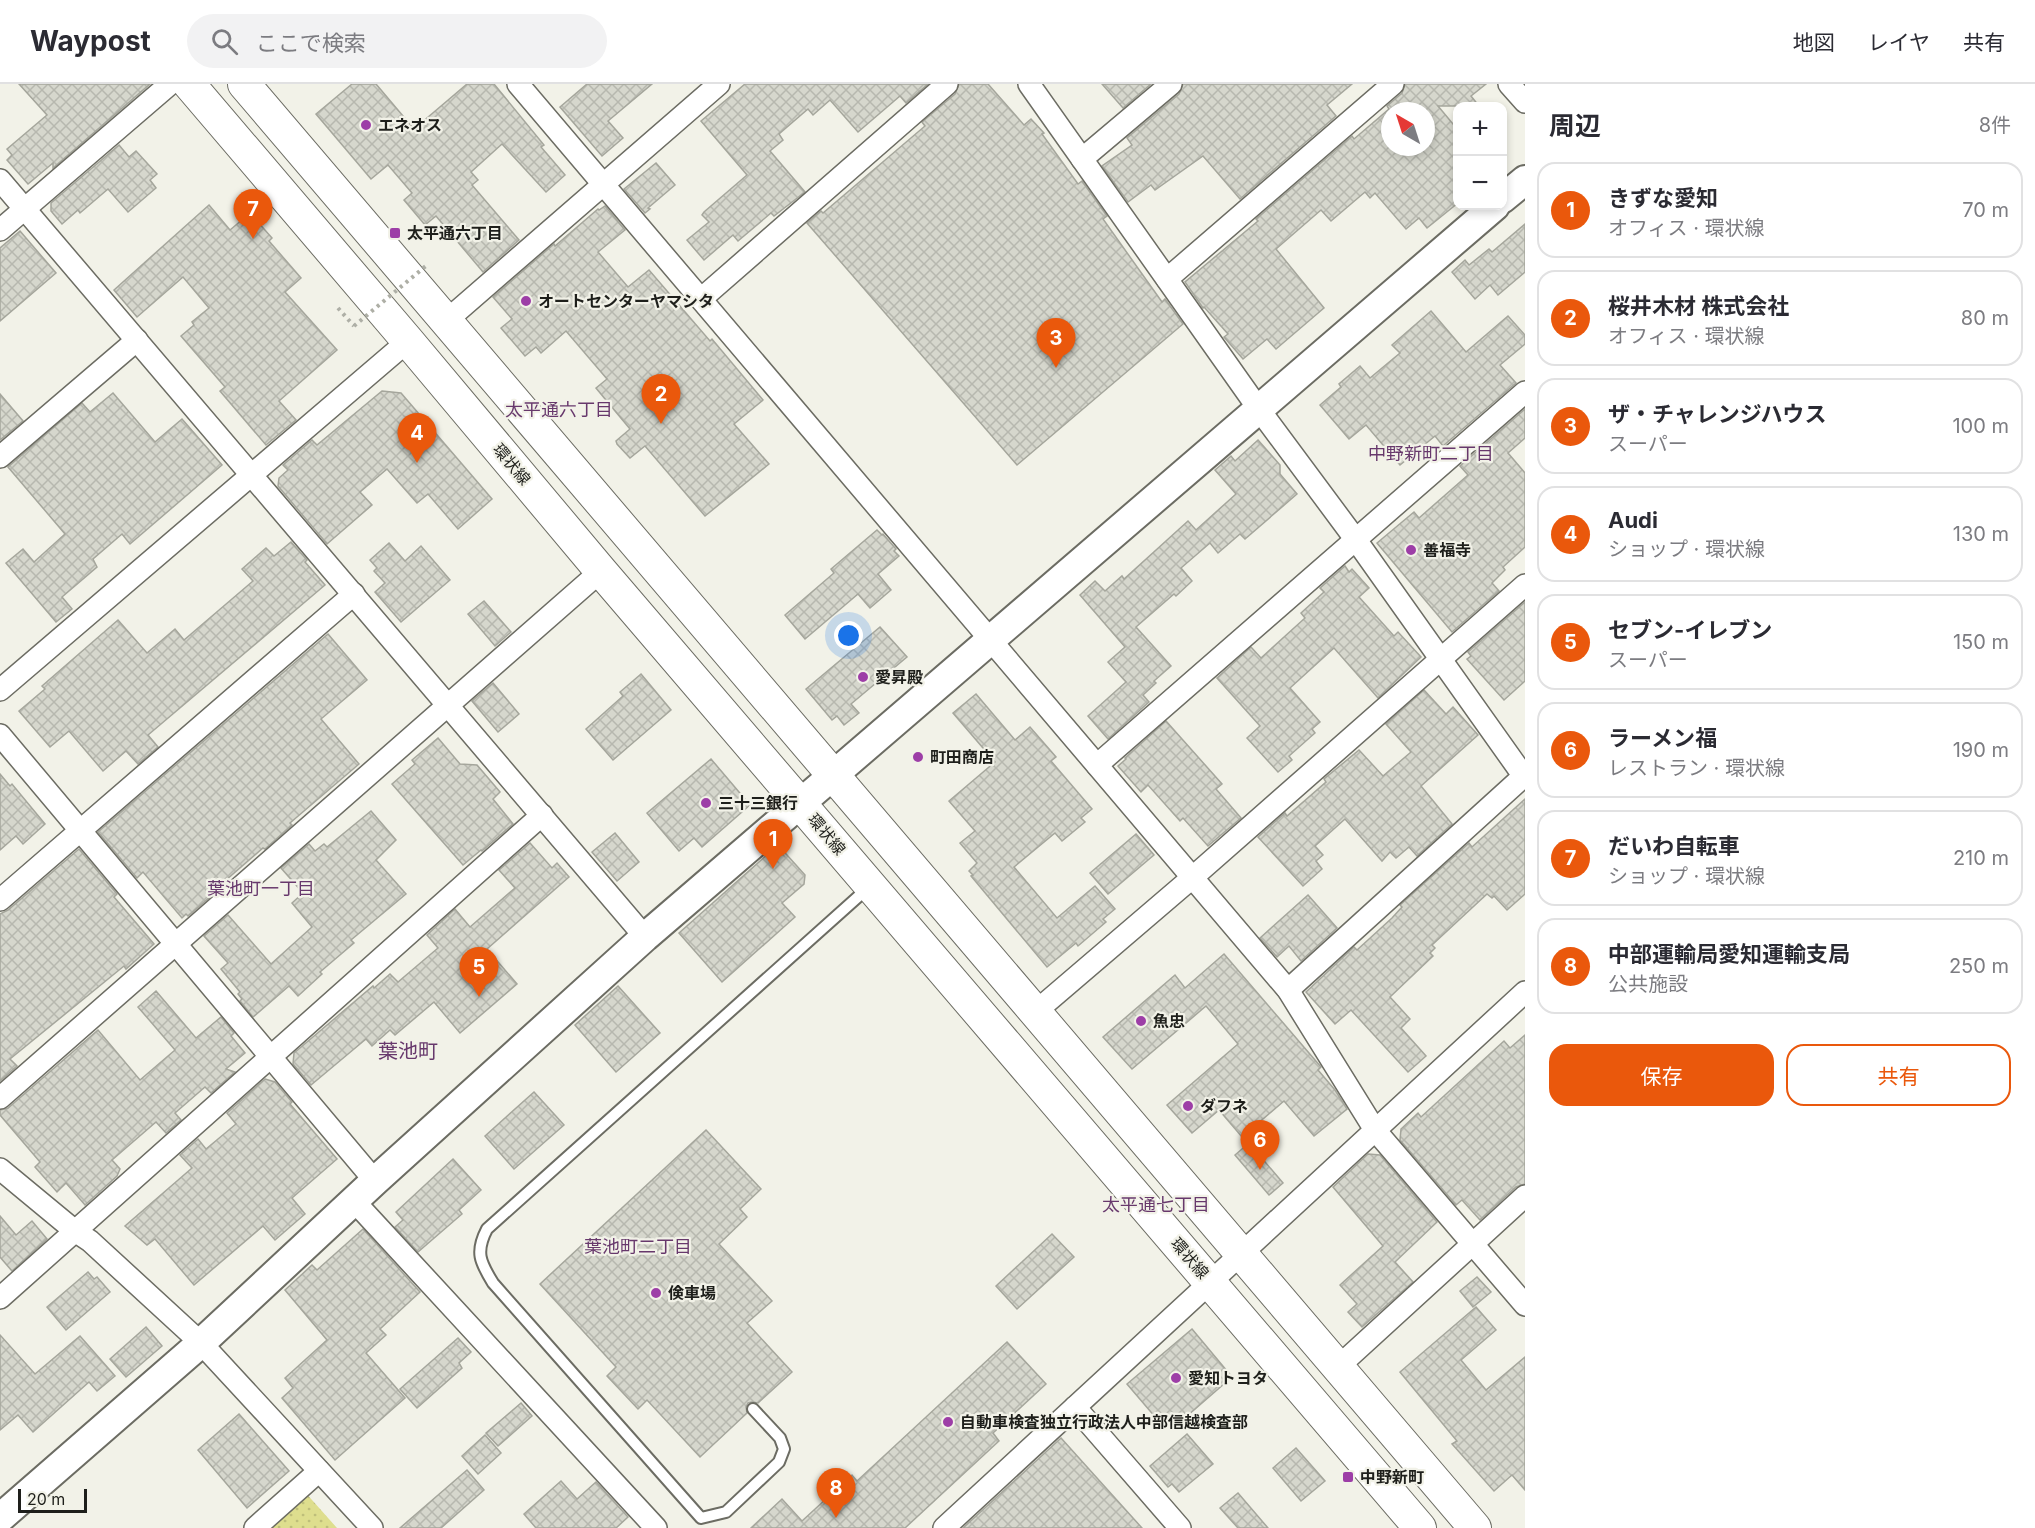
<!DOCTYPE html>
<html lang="ja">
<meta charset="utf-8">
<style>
:root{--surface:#fff;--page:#f2f2f3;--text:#2b2b33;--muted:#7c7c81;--line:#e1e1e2;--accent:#ea580c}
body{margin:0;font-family:Inter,"Noto Sans JP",sans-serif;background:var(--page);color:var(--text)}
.controls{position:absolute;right:18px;top:18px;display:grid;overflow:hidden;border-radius:12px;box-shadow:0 3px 9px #0003}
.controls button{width:54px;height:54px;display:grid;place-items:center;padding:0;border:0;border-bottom:2px solid var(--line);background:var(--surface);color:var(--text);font:30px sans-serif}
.compass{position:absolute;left:1381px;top:18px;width:54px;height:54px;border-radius:50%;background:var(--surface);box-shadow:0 3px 9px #0003;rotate:321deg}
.scale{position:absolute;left:18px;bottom:15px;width:69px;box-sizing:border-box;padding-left:6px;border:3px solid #1e1f1b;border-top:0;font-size:16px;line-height:21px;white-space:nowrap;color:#1e1f1b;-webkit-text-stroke:4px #f2f2e8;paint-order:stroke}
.you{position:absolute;left:849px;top:552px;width:21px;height:21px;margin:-15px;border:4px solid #fff;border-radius:50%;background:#1a73e8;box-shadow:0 0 0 9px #1a73e833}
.badge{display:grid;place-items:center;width:39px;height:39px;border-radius:50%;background:var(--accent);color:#fff;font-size:20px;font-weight:700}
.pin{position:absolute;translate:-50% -50px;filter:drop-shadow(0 2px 3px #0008)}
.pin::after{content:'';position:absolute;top:32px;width:21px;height:18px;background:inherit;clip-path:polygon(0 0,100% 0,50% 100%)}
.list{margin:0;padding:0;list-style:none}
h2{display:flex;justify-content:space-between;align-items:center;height:78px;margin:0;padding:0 24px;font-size:26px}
h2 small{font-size:20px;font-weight:400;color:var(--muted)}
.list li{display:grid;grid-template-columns:39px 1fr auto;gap:18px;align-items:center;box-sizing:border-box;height:96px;margin:0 12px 12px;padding:0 12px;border:2px solid var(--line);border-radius:18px}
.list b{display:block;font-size:22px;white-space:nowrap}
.list p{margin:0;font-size:20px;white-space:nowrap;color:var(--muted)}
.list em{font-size:20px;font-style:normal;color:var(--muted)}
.actions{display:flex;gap:12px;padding:18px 24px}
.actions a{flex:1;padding:14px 0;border:2px solid var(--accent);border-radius:18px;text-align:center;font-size:21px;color:var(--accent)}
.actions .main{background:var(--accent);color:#fff}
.icon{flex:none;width:33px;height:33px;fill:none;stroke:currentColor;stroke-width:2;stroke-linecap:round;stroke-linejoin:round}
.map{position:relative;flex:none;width:1525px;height:1444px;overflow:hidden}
header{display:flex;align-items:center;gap:36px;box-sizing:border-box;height:84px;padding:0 30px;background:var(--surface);border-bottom:2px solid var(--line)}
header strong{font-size:28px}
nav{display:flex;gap:33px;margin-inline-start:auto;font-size:21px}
.search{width:420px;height:54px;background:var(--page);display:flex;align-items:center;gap:15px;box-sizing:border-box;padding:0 21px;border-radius:33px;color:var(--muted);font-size:22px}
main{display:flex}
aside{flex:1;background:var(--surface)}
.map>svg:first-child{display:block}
.park{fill:url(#park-dots)}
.building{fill:url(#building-cross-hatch);stroke:#a5a69c;stroke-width:1.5;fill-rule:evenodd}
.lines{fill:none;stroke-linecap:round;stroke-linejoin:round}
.lane-casing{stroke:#6c6c63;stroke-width:14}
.street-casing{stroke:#6c6c63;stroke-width:24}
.secondary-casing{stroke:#6c6c63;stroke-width:32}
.primary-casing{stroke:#6c6c63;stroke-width:34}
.path{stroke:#aeafa6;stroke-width:4;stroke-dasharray:3 4.5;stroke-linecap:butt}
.lane{stroke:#fff;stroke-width:10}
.street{stroke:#fff;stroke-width:21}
.secondary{stroke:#fff;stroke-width:28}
.primary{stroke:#fff;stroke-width:32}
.path-bridge{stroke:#aeafa6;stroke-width:4;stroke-dasharray:3 4.5;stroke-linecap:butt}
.poi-dot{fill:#9d3ea7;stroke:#f2f2e8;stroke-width:2}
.labels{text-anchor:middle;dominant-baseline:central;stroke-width:4.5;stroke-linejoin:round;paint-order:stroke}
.poi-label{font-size:16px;font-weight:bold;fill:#1e1f1b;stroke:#f2f2e8;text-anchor:start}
.street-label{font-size:16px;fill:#1e1f1b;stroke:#f2f2e8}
.neighbourhood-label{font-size:18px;fill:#67386c;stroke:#f2f2e8}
.quarter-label{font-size:20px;fill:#67386c;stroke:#f2f2e8}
</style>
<header>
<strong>Waypost</strong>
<div class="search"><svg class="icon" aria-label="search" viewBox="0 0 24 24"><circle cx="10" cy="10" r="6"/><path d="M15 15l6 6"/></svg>ここで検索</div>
<nav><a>地図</a><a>レイヤ</a><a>共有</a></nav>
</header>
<main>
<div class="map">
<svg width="1525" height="1444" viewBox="0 0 1525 1444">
<defs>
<pattern id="park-dots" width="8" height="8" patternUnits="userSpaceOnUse" patternTransform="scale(1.5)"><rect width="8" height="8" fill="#dede8e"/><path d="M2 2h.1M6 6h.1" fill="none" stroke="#bebe7a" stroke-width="1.8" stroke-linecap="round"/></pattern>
<pattern id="building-cross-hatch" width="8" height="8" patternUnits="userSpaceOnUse" patternTransform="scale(1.5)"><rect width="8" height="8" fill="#d6d7cd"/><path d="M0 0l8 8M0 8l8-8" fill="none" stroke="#b7b8af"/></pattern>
</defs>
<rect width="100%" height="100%" fill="#f2f2e8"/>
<polygon class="park" points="304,1407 337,1444 263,1444"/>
<g class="building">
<polygon points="19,0 150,0 53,84 53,79 28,100 7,76 12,71 7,65 47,31"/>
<polygon points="352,0 376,0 414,45 467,0 494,0 544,61 541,63 565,91 546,108 502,60 471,88 478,96 472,101 519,156 483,188 436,132 425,141 404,116 412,109 388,81 371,95 316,30"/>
<polygon points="587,0 652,0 608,37 623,54 602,72 560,23"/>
<polygon points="745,0 928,0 906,19 900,12 858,48 830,16 813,31 808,25 779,50 783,56 770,67 805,108 774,132 771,129 738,157 733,151 704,176 687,156 709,138 702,131 704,128 747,91 701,37"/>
<polygon points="959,0 988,0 1024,41 1031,35 1044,49 1042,50 1078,100 1082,97 1107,132 1103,135 1162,218 1165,215 1183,240 1017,381 807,139 821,127 823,129 925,42 922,38 955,10"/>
<polygon points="1102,0 1151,0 1123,24"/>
<polygon points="1183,0 1352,0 1327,21 1336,32 1240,115 1203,72 1155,106 1151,101 1128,118 1102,82 1132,61 1127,54 1179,10"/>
<path d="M 1405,0 L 1486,0 L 1471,12 L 1479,22 L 1438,22 L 1458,46 L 1458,119 L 1427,144 L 1419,134 L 1406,145 L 1375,109 L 1370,114 L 1365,108 L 1331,137 L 1321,126 L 1276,165 L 1324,224 L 1276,265 L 1267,255 L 1243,275 L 1224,253 L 1228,250 L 1204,223 L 1203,224 L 1185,198 L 1258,137 L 1256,135 L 1352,52 L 1354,55 L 1389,25 L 1387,22 L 1402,9 ZM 1390,26 L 1426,27 L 1426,63 L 1390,63 Z"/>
<polygon points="119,61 129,73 136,67 157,90 150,96 156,104 128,128 108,105 80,129 78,126 62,140 51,127 51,119"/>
<polygon points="656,79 675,101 648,124 650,125 645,129 624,105"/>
<polygon points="209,121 230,146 250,129 272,154 269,157 301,194 285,208 337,266 279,317 296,336 266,361 220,307 225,303 181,252 194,241 192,238 209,224 183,193 137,233 114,206"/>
<polygon points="605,122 625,146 598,168 628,203 649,186 710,257 712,255 763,316 734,340 769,380 705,432 645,362 630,374 617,360 616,357 630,345 596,304 607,295 566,247 541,269 536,263 525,272 501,244 512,235 493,213 554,160 555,162 598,125 599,126"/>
<polygon points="1525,140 1525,188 1498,211 1490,201 1475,215 1452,188 1465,176 1469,181 1489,165 1492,168"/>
<polygon points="20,147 56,189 0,237 0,164"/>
<polygon points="1431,227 1466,268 1508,232 1525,251 1525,260 1500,281 1516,299 1443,362 1435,352 1400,381 1366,341 1349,355 1320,321 1341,303 1339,300 1360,282 1370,294 1400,269 1392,261"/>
<polygon points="382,307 401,309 492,415 458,445 428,410 417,419 387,385 360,408 372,421 327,460 278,402 279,394 288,386 283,381 312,356 317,361"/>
<polygon points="113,309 155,358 182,335 222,381 130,460 122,450 93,475 97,483 62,513 72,525 56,538 6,479 23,465 34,478 65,450 8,383 82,319 90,328"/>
<polygon points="0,310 23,337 0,356"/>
<polygon points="1525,325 1525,354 1508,369 1525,389 1525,463 1503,483 1505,486 1492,499 1499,507 1452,548 1377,459 1414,428 1419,434 1468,391 1460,382"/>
<polygon points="1258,356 1280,381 1280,390 1297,410 1245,455 1240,450 1218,469 1210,459 1181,484 1192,497 1176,512 1174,510 1136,543 1171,582 1154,597 1156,599 1143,611 1149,618 1108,655 1088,632 1126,598 1108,578 1125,563 1080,511 1095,497 1105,507 1122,492 1124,495 1188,437 1196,446 1236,410 1215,386 1231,372 1235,377"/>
<polygon points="877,446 882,451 883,450 896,465 894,467 899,472 878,490 891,506 870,524 858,510 805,555 785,531 834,489 831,485"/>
<polygon points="291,458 307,476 305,478 325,501 148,651 158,663 138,680 126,667 103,687 69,647 50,663 19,627 45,605 42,602 118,536 147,569 175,545 184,556 253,497 242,485 266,464 274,472"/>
<polygon points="389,459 405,477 421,462 450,496 401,538 375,508 385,499 374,487 377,484 370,476"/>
<polygon points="1345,482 1349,488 1352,485 1369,504 1359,513 1394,552 1398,548 1421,573 1378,614 1334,564 1290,604 1320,638 1312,645 1315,649 1289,672 1292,676 1278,688 1247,654 1260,642 1217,594 1251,563 1261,574 1305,534 1301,529 1324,508 1320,504"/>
<polygon points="484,517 511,548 495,562 468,530"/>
<polygon points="1525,518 1525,597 1504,616 1467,575 1471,572 1468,568"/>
<polygon points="880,543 907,573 851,620 859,629 844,641 837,632 832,636 806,605"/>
<polygon points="328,550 367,596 321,635 359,680 290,739 292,741 265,765 263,764 210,810 211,812 188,832 186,830 182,834 143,788 137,794 98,748"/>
<polygon points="641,590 671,626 613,676 586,645 623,612 620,608"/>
<polygon points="493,599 519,630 498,648 472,617"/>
<polygon points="1424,606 1446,630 1453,623 1478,651 1421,702 1452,740 1417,772 1409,763 1396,774 1390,768 1382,777 1345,735 1315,762 1323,771 1316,777 1322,785 1303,802 1258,753 1285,729 1287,732 1326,698 1324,695 1359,666 1383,692 1411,668 1386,640"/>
<polygon points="976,610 1015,656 1030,643 1056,673 1051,677 1092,725 1081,734 1085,738 1062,757 1055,749 1014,783 1057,834 1095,802 1115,825 1103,835 1106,838 1078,862 1076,859 1047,883 971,792 973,791 969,787 977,779 960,759 975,747 949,717 995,678 953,629"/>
<polygon points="1166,637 1222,700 1216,705 1241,734 1208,762 1183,734 1180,737 1148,701 1141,708 1118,682 1126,675 1125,674"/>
<polygon points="438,654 460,680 477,681 500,708 493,715 513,740 482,767 481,766 463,781 392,700 415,680 412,676"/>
<polygon points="711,675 750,721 702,763 694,754 679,767 647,729"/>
<polygon points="0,690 10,702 12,700 45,740 23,760 16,752 0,766"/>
<polygon points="1525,715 1525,810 1507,826 1494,812 1492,814 1487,810 1432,861 1435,864 1430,869 1433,872 1390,913 1410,935 1401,944 1426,972 1408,988 1351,926 1335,940 1306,908 1354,863 1357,866 1392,834 1402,823 1400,821 1469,759 1472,763"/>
<polygon points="371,727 396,756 376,776 406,810 351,856 354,859 320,888 322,890 298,912 289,902 253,933 240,917 242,915 238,910 240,908 221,885 228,879 204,852 228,831 271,880 312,843 292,819 303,809 281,784 309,760 315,767 324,760 327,763"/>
<polygon points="615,749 639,778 617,797 592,768"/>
<polygon points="1136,750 1154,771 1108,810 1090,789"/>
<polygon points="530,759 552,784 557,779 569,793 487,865 517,900 460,949 434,918 395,951 390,946 372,962 366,955 311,1001 293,980 294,969 373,902 374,904 390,890 398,898 438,864 427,851 455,825 470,843 515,804 499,786"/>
<polygon points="778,761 805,791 804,800 782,819 795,833 722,898 679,849"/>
<polygon points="79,765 117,810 114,813 154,860 126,885 124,882 10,975 17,982 0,997 0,830 8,826"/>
<polygon points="1308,811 1337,844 1301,877 1289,862 1277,873 1260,854"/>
<polygon points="1224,870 1321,983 1318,986 1335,1006 1347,1025 1314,1052 1284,1017 1242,1053 1219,1026 1192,1049 1167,1021 1238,960 1206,922 1132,985 1103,953 1175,891 1185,904"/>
<polygon points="618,902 660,949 616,988 575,941"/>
<polygon points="156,907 196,954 221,933 234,949 231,952 245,969 226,985 235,988 211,1009 205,1003 175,1029 181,1036 166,1049 156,1038 112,1076 120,1085 117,1092 85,1121 66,1099 57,1108 35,1083 40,1078 0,1031 0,1026 8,1024 98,946 140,996 175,966 138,923"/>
<polygon points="1525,951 1525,1100 1516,1103 1480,1136 1462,1116 1456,1121 1400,1056 1401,1045 1418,1029 1421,1033 1504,957 1510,964"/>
<polygon points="265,995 275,998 292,1018 290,1020 337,1075 292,1114 305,1130 275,1156 263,1142 194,1201 155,1155 147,1161 125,1142 192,1084 180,1071 198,1055 206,1065 236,1040 227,1029"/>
<polygon points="534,1008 564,1041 514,1085 485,1052"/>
<polygon points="706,1046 761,1105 740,1125 747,1133 719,1160 772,1217 747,1239 792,1288 758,1319 752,1318 748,1319 746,1323 747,1329 700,1373 647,1316 638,1325 607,1292 616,1283 540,1200"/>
<polygon points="1249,1059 1283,1099 1269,1111 1235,1071"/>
<polygon points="1368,1070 1380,1071 1437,1138 1395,1178 1413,1198 1362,1243 1348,1228 1357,1220 1340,1201 1383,1162 1333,1103"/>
<polygon points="453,1075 481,1106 459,1126 462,1130 418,1168 395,1143 403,1136 396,1128"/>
<polygon points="0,1132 16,1151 32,1137 47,1155 12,1187 0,1173"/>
<polygon points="363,1145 420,1208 380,1245 386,1251 366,1269 405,1314 335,1376 282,1314 293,1304 285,1294 327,1256 285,1206 312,1181 317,1186"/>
<polygon points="1052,1150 1074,1173 1017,1225 996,1202"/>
<polygon points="88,1188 94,1195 97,1193 110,1208 66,1246 47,1223"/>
<polygon points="1477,1193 1491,1208 1473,1223 1460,1207"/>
<polygon points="1476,1223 1496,1246 1461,1276 1486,1306 1525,1273 1525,1406 1512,1391 1494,1407 1452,1360 1457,1357 1400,1288"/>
<polygon points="146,1243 162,1262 126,1293 110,1275"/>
<polygon points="1192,1245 1232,1293 1187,1332 1156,1334 1127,1300"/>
<polygon points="0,1251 35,1290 80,1252 115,1292 97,1307 89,1298 33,1348 18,1331 0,1346"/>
<polygon points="458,1254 471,1268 459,1279 462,1284 417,1324 400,1305"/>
<polygon points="1007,1258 1046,1300 993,1349 999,1357 905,1444 751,1444 782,1415 802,1437 852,1391 857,1397"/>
<polygon points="521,1319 532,1332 498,1362 486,1349"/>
<polygon points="239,1330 289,1387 247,1424 198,1366"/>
<polygon points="1187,1350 1213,1380 1179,1408 1172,1400 1168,1403 1150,1382"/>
<polygon points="485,1351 501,1369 478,1390 462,1372"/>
<polygon points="1061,1354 1142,1444 963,1444 1011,1400"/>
<polygon points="1296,1364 1325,1397 1301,1417 1273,1384"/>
<polygon points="467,1386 484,1406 441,1444 400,1444"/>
<polygon points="561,1397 577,1415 596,1398 628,1433 616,1444 536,1444 524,1430"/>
<polygon points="1238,1409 1268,1444 1238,1444 1220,1424"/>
</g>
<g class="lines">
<g class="lane-casing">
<path id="lane" d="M 753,1325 L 780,1354 L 784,1365 L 779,1378 L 726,1428 L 701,1434 L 493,1199 C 480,1178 475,1168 487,1145 L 869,803"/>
</g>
<g class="street-casing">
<g id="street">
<polyline points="518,0 1288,906 1375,1046 1525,1221"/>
<polyline points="1029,0 1258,324 1356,456 1525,694"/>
<polyline points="1509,0 1525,18"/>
<polyline points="1082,75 1171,0"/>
<polyline points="0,96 645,853"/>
<polyline points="0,146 170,0"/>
<polyline points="1167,195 1393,0"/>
<polyline points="701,215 947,0"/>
<polyline points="446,237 719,0"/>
<polyline points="0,373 137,256"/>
<polyline points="0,606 408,257"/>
<polyline points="0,651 375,1097"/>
<polyline points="1097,681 1525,308"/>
<polyline points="0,816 354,510"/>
<polyline points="1288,906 1525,691"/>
<polyline points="1034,929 1193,793 1525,501"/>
<polyline points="0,1014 601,487"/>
<polyline points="0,1085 75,1147 90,1157 201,1259 372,1444"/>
<polyline points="354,1117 656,1444"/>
<polyline points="0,1214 542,731"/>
<polyline points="1338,1283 1525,1112"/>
<polyline points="1075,1323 1180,1444"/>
<polyline points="255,1444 319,1387"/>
<polyline points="944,1444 1525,908"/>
</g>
</g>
<g class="secondary-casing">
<g id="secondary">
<polyline points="1502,115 1525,96"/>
<polyline points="0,1434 201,1259 375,1097 645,853 1495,122"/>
</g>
</g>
<g class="primary-casing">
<g id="primary">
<polyline points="189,0 408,257 601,487 1420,1444"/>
<polyline points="244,0 1475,1444"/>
</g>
</g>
<polyline class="path" points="338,224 354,242"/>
<use href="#lane" class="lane"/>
<use href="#street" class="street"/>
<use href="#secondary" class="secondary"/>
<use href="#primary" class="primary"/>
<polyline class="path-bridge" points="354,242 427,181"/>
</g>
<g class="poi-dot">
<circle cx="366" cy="41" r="6"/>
<rect x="389" y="143" width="12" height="12" rx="3"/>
<circle cx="526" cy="217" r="6"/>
<circle cx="1411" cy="466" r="6"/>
<circle cx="863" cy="593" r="6"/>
<circle cx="918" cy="673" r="6"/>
<circle cx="706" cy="719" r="6"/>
<circle cx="1141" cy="937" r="6"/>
<circle cx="1188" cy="1022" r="6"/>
<circle cx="656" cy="1209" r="6"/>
<circle cx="1176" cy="1294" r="6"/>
<circle cx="948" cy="1338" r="6"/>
<rect x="1342" y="1387" width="12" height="12" rx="3"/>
</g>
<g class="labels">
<g class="poi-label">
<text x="378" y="41">エネオス</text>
<text x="407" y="149">太平通六丁目</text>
<text x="538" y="217">オートセンターヤマシタ</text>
<text x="1423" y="466">善福寺</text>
<text x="875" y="593">愛昇殿</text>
<text x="930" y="673">町田商店</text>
<text x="718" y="719">三十三銀行</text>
<text x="1153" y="937">魚忠</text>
<text x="1200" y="1022">ダフネ</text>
<text x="668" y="1209">倹車場</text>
<text x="1188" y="1294">愛知トヨタ</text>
<text x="960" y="1338">自動車検査独立行政法人中部信越検査部</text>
<text x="1360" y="1393">中野新町</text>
</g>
<g class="street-label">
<text transform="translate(512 380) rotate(50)">環状線</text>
<text transform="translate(827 750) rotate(50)">環状線</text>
<text transform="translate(1190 1174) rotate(49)">環状線</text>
</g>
<g class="neighbourhood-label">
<text x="559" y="325">太平通六丁目</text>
<text x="1431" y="369">中野新町二丁目</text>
<text x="261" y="804">葉池町一丁目</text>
<text x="1156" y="1120">太平通七丁目</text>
<text x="638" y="1162">葉池町二丁目</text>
</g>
<g class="quarter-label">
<text x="408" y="967">葉池町</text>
</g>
</g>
</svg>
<div class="controls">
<button>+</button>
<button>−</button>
</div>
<svg class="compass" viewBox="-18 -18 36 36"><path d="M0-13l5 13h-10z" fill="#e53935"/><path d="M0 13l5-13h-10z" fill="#7c7c81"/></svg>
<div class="scale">20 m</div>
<div class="you"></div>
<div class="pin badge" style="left:773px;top:785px">1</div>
<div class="pin badge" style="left:661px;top:340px">2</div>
<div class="pin badge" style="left:1056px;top:284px">3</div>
<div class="pin badge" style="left:417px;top:379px">4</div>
<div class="pin badge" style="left:479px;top:913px">5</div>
<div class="pin badge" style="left:1260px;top:1086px">6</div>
<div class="pin badge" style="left:253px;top:155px">7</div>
<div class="pin badge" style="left:836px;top:1434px">8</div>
</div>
<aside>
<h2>周辺<small>8件</small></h2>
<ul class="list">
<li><span class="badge">1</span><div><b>きずな愛知</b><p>オフィス · 環状線</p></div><em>70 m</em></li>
<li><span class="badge">2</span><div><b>桜井木材 株式会社</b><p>オフィス · 環状線</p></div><em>80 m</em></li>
<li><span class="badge">3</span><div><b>ザ・チャレンジハウス</b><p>スーパー</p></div><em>100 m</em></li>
<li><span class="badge">4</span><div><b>Audi</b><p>ショップ · 環状線</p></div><em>130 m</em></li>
<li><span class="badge">5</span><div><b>セブン-イレブン</b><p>スーパー</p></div><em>150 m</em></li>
<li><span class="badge">6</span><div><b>ラーメン福</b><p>レストラン · 環状線</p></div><em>190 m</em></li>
<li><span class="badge">7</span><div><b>だいわ自転車</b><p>ショップ · 環状線</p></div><em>210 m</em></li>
<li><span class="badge">8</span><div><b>中部運輸局愛知運輸支局</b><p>公共施設</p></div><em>250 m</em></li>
</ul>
<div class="actions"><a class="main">保存</a><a>共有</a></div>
</aside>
</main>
